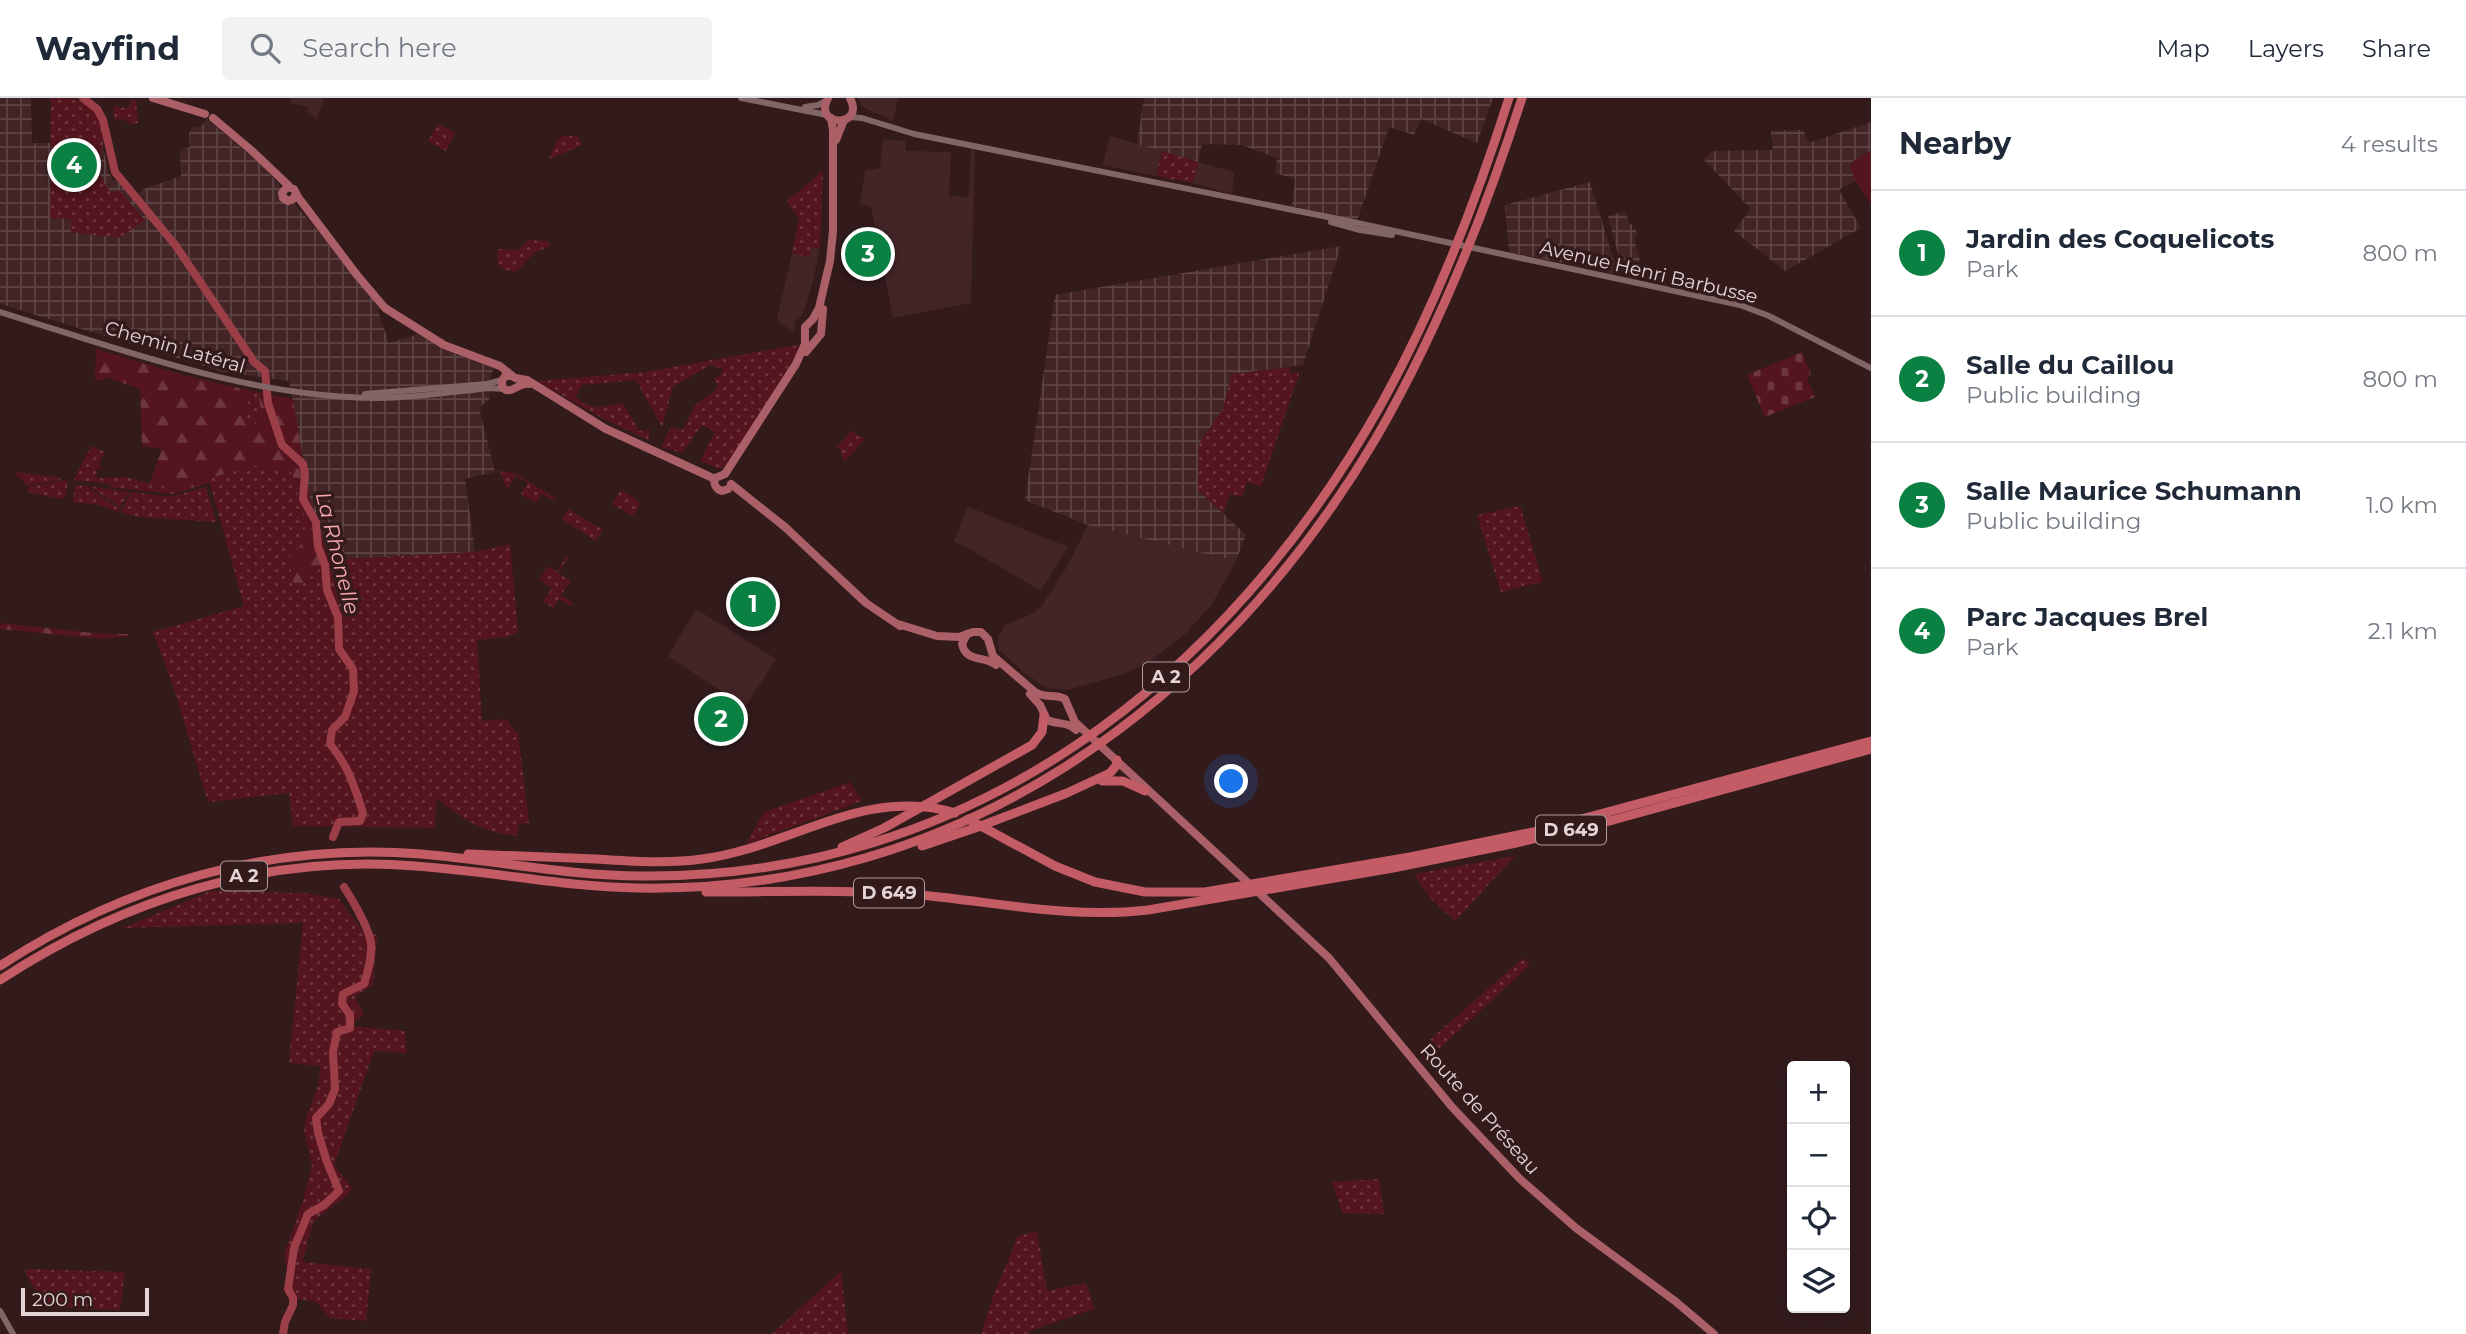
<!DOCTYPE html>
<meta charset="utf-8">
<style>
:root{--surface:#fff;--page:#f2f2f3;--text:#1f2937;--muted:#747a83;--line:#e0e1e3;--accent:#0b8043}
body{margin:0;font-family:Montserrat,sans-serif;background:var(--page);color:var(--text)}
.controls{position:absolute;right:21px;bottom:21px;display:grid;overflow:hidden;border-radius:7px;box-shadow:0 4px 18px #0003}
.controls button{width:63px;height:63px;display:grid;place-items:center;padding:0;border:0;border-bottom:2px solid var(--line);background:var(--surface);color:var(--text);font:35px sans-serif}
.scale{position:absolute;left:21px;bottom:18px;width:128px;box-sizing:border-box;padding-left:7px;border:4px solid #e5d4d4;border-top:0;font-size:19px;line-height:24px;white-space:nowrap;color:#e5d4d4;-webkit-text-stroke:5px #331b1c;paint-order:stroke}
.you{position:absolute;left:1232px;top:684px;width:24px;height:24px;margin:-18px;border:5px solid #fff;border-radius:50%;background:#1a73e8;box-shadow:0 0 0 10px #1a73e833}
.badge{display:grid;place-items:center;width:46px;height:46px;border-radius:50%;background:var(--accent);color:#fff;font-size:23px;font-weight:700}
.pin{position:absolute;translate:-50% -50%;border:4px solid #fff;box-shadow:0 2px 7px #0006}
.list{margin:0;padding:0;list-style:none}
h2{display:flex;justify-content:space-between;align-items:center;height:91px;margin:0;padding:0 28px;font-size:30px}
h2 small{font-size:23px;font-weight:400;color:var(--muted)}
.list li{display:grid;grid-template-columns:46px 1fr auto;gap:21px;align-items:center;box-sizing:border-box;height:126px;padding:0 28px;border-top:2px solid var(--line)}
.list b{display:block;font-size:26px;white-space:nowrap}
.list p{margin:0;font-size:23px;white-space:nowrap;color:var(--muted)}
.list em{font-size:23px;font-style:normal;color:var(--muted)}
.icon{flex:none;width:38px;height:38px;fill:none;stroke:currentColor;stroke-width:2;stroke-linecap:round;stroke-linejoin:round}
.map{position:relative;flex:none;width:1871px;height:1236px;overflow:hidden}
header{display:flex;align-items:center;gap:42px;box-sizing:border-box;height:98px;padding:0 35px;background:var(--surface);border-bottom:2px solid var(--line)}
header strong{font-size:33px}
nav{display:flex;gap:38px;margin-inline-start:auto;font-size:24px}
.search{width:490px;height:63px;background:var(--page);display:flex;align-items:center;gap:18px;box-sizing:border-box;padding:0 24px;border-radius:7px;color:var(--muted);font-size:26px}
main{display:flex}
aside{flex:1;background:var(--surface)}
.map>svg:first-child{display:block}
.built{fill:#432527}
.industrial{fill:url(#industrial-grid)}
.green{fill:url(#green-dots)}
.forest{fill:url(#forest-firs)}
.cemetery{fill:url(#cemetery-stones)}
.pitch{fill:#55151e}
.lines{fill:none;stroke-linecap:round;stroke-linejoin:round}
.river{stroke:#9b3e48;stroke-width:8}
.minor{stroke:#826566;stroke-width:6}
.major{stroke:#aa6066;stroke-width:8}
.highway{stroke:#c45c66;stroke-width:9}
.labels{text-anchor:middle;dominant-baseline:central;stroke-width:7;stroke-linejoin:round;paint-order:stroke}
.shield{fill:#331b1c;stroke:#b09c9d;stroke-width:2}
.shield-label{font-size:18px;font-weight:bold;fill:#e5d4d4}
.street-label{font-size:19px;fill:#e5d4d4;stroke:#331b1c}
.water-label{font-size:21px;font-style:italic;fill:#f7a8ac;stroke:#331b1c}
</style>
<header>
<strong>Wayfind</strong>
<div class="search"><svg class="icon" aria-label="search" viewBox="0 0 24 24"><circle cx="10" cy="10" r="6"/><path d="M15 15l6 6"/></svg>Search here</div>
<nav><a>Map</a><a>Layers</a><a>Share</a></nav>
</header>
<main>
<div class="map">
<svg width="1871" height="1236" viewBox="0 0 1871 1236">
<defs>
<pattern id="industrial-grid" width="8" height="8" patternUnits="userSpaceOnUse" patternTransform="scale(1.75)"><rect width="8" height="8" fill="#432527"/><path d="M0 4h8M4 0v8" fill="none" stroke="#5e4445"/></pattern>
<pattern id="green-dots" width="8" height="8" patternUnits="userSpaceOnUse" patternTransform="scale(1.75)"><rect width="8" height="8" fill="#55151e"/><path d="M2 2h.1M6 6h.1" fill="none" stroke="#6d363e" stroke-width="1.8" stroke-linecap="round"/></pattern>
<pattern id="forest-firs" width="22" height="20" patternUnits="userSpaceOnUse" patternTransform="scale(1.75)"><rect width="22" height="20" fill="#55151e"/><path d="M5 1l3.5 6h-7zM16 11l3.5 6h-7z" fill="#6d363e"/></pattern>
<pattern id="cemetery-stones" width="16" height="16" patternUnits="userSpaceOnUse" patternTransform="scale(1.75)"><rect width="16" height="16" fill="#55151e"/><path d="M2 7V4a2 2 0 0 1 4 0v3zM10 15v-3a2 2 0 0 1 4 0v3z" fill="#6d363e"/></pattern>
</defs>
<rect width="100%" height="100%" fill="#331b1c"/>
<g class="built">
<polygon points="291,0 324,0 317,22 307,14 308,9 290,5"/>
<polygon points="857,0 898,0 893,23 863,9"/>
<polygon points="1110,38 1162,53 1156,78 1103,67"/>
<polygon points="883,41 906,43 906,53 951,54 949,98 967,99 969,97 971,51 975,52 971,205 893,220 871,108 860,106 865,73 880,70"/>
<polygon points="1198,64 1234,74 1232,96 1193,85"/>
<polygon points="811,148 820,150 814,178 807,205 801,219 795,223 793,235 777,221 792,155 808,159"/>
<polygon points="968,409 1068,449 1041,493 966,449 954,444"/>
<polygon points="1088,427 1236,463 1212,506 1186,535 1149,564 1124,576 1067,592 1046,590 1025,575 999,552 998,538 1005,527 1030,517 1041,509 1068,467"/>
<polygon points="696,511 776,561 745,609 668,558"/>
</g>
<g class="industrial">
<polygon points="0,0 31,0 32,45 102,45 109,75 113,82 118,81 134,99 144,91 181,78 180,51 190,49 189,35 193,29 202,28 207,21 263,68 321,137 379,209 378,214 389,245 419,236 442,251 494,270 491,278 489,302 479,310 495,374 465,381 475,454 330,462 311,407 289,283 223,274 0,206"/>
<polygon points="1144,0 1493,0 1477,45 1421,21 1414,37 1389,29 1357,123 1292,108 1295,81 1275,75 1277,60 1242,47 1202,46 1198,64 1137,46"/>
<polygon points="1871,24 1871,105 1856,82 1839,92 1861,130 1785,173 1734,133 1751,111 1704,62 1711,53 1773,52 1771,33 1803,32 1809,45"/>
<polygon points="1590,84 1618,176 1509,154 1505,107"/>
<polygon points="1625,113 1630,127 1632,126 1633,132 1635,130 1637,136 1634,141 1640,162 1637,181 1624,178 1608,118"/>
<polygon points="1341,148 1303,267 1232,276 1223,311 1199,346 1198,392 1246,437 1236,463 1088,427 1025,402 1055,197"/>
</g>
<g class="green">
<path d="M 51,0 C 81,0 102,3 104,39 C 104,50 97,59 99,71 C 100,80 106,88 111,95 L 119,92 L 145,122 L 119,140 L 71,134 L 71,121 L 50,120 Z"/>
<polygon points="131,2 136,2 138,25 131,26 123,21 115,22 113,9 127,10 130,7"/>
<polygon points="438,26 455,35 446,53 428,43"/>
<polygon points="562,38 578,38 582,47 549,61 555,46"/>
<polygon points="1162,53 1198,64 1193,85 1156,78"/>
<polygon points="823,73 820,150 812,149 809,159 792,155 799,121 787,103"/>
<polygon points="529,142 548,143 550,148 534,155 516,174 502,171 502,168 497,167 498,151 518,152"/>
<path d="M 797,247 L 800,251 L 729,366 L 720,371 L 700,363 L 715,334 L 702,327 L 682,355 L 661,349 L 671,329 L 683,332 L 695,307 L 717,291 L 718,287 L 714,281 L 721,276 L 723,271 L 710,267 L 673,289 L 662,329 L 636,282 L 582,287 L 575,298 C 593,315 601,308 623,305 L 639,333 L 650,332 L 648,342 L 600,319 L 537,283 L 645,274 Z"/>
<polygon points="1290,269 1289,275 1299,275 1261,388 1247,384 1242,399 1230,396 1223,415 1198,392 1199,346 1223,311 1232,276"/>
<polygon points="239,290 263,295 259,300 262,322 260,325 254,326 246,321 243,295"/>
<polygon points="851,333 865,341 845,363 842,360 841,353 837,349"/>
<path d="M 91,348 L 105,354 L 100,363 L 100,372 L 96,372 L 97,380 L 126,379 L 172,392 L 254,367 L 268,371 L 283,369 L 292,375 L 297,387 L 298,403 L 304,412 L 306,441 L 289,460 L 295,492 L 330,462 L 475,454 L 510,446 L 518,534 L 507,539 L 477,542 L 482,623 L 507,621 L 512,630 L 518,635 L 529,725 L 519,726 L 518,738 C 484,735 462,721 436,700 L 435,730 L 293,728 L 289,695 L 208,704 L 174,591 L 153,534 L 244,508 L 210,385 L 172,396 L 111,389 L 108,386 L 74,382 Z"/>
<polygon points="500,373 517,376 555,400 554,403 542,396 536,405 521,396 528,385 516,377 507,391"/>
<polygon points="14,374 56,379 62,381 28,388"/>
<polygon points="64,382 68,384 65,399 61,401 27,394 29,389"/>
<polygon points="75,387 86,388 120,411 118,414 99,407 73,404"/>
<polygon points="89,388 129,394 120,409"/>
<polygon points="206,389 216,424 139,419 120,414 132,394 169,399"/>
<polygon points="621,392 639,403 639,409 632,418 612,406"/>
<polygon points="1520,408 1543,484 1501,494 1477,417"/>
<polygon points="568,411 603,432 596,443 562,421"/>
<polygon points="567,457 569,458 558,475 571,483 561,497 573,505 571,508 559,501 553,510 543,504 552,490 539,482 548,468 557,474"/>
<polygon points="734,488 773,512 767,522 732,500 733,497 729,494"/>
<polygon points="850,684 862,703 746,746 764,714"/>
<polygon points="1515,758 1455,823 1431,801 1414,776"/>
<polygon points="210,793 304,795 339,801 364,835 377,837 373,887 355,899 364,916 350,928 405,933 407,955 374,953 334,1067 352,1090 347,1098 314,1122 302,1164 371,1171 366,1223 330,1220 316,1204 293,1200 284,1156 303,1103 312,1067 304,1031 307,1017 318,988 321,968 289,965 303,825 123,830"/>
<polygon points="1523,860 1530,867 1425,964 1417,953"/>
<polygon points="1379,1081 1384,1116 1342,1115 1332,1084"/>
<polygon points="1037,1133 1047,1193 1086,1185 1094,1211 1029,1233 1028,1236 981,1236 994,1196 1018,1138"/>
<polygon points="25,1171 125,1174 120,1212 45,1209 26,1176"/>
<polygon points="841,1173 848,1236 772,1236"/>
</g>
<g class="forest">
<polygon points="96,251 183,277 239,290 248,305 246,321 254,326 262,322 259,300 263,295 293,301 311,407 330,462 295,493 289,460 306,441 304,412 298,403 297,387 292,375 283,369 268,371 253,367 172,392 149,387 162,351 142,348 140,291 105,279 104,282 95,282"/>
<polygon points="0,525 102,536 128,536 129,538 103,541 0,531"/>
</g>
<polygon class="cemetery" points="1802,254 1811,276 1807,281 1815,299 1765,319 1747,277"/>
<polygon class="pitch" points="1871,52 1871,107 1854,80 1850,69 1852,64"/>
<g class="lines">
<g class="river">
<path d="M 83,0 L 97,11 L 103,22 L 115,74 L 176,148 L 254,264 L 265,273 L 268,305 L 282,347 L 303,366 L 305,376 L 303,401 L 316,424 L 318,449 L 325,467 L 327,492 L 338,519 L 339,551 L 353,571 L 354,593 L 345,619 L 332,632 L 330,646 C 348,667 355,690 363,715 L 360,723 L 339,724 L 333,739"/>
<path d="M 283,1236 L 285,1224 L 293,1207 L 293,1200 L 288,1191 L 294,1150 L 308,1116 L 324,1107 L 339,1093 L 327,1064 L 318,1035 L 316,1020 L 329,1006 L 335,991 L 333,954 L 337,934 L 350,930 L 350,917 L 342,906 L 343,896 L 364,886 C 368,873 374,853 370,840 C 365,824 353,803 344,789"/>
</g>
<g class="minor">
<polyline points="741,0 827,17"/>
<polyline points="805,9 818,7 826,3"/>
<polyline points="849,19 862,20 914,36 1343,122 1740,207 1769,218 1871,270"/>
<polyline points="1331,124 1360,132 1392,137"/>
<path d="M 0,214 C 123,252 247,299 377,300 C 414,300 452,294 489,290 L 504,291"/>
<polyline points="365,296 487,286 502,282"/>
<polyline points="0,1213 13,1236"/>
</g>
<g class="major">
<polyline points="153,0 205,16"/>
<path d="M 828,0 C 812,30 866,30 850,0"/>
<polyline points="213,20 251,52 289,88"/>
<polyline points="836,42 844,22"/>
<polyline points="296,96 293,101 288,103 283,100 282,95 287,89 294,91 298,99 357,177 385,210 444,247 500,268 515,280 527,282 606,331 715,381"/>
<polyline points="806,254 821,236 823,211"/>
<path d="M 511,278 L 505,278 L 502,283 L 502,289 L 506,292 C 515,294 519,284 529,286"/>
<polyline points="731,386 785,429 866,505 900,528"/>
<path d="M 728,391 L 722,393 C 716,391 713,386 715,380 L 725,376 L 796,266 L 805,246 L 805,229 L 813,221 L 819,210 L 830,163 L 833,133 L 833,32 L 831,20"/>
<path d="M 898,526 L 937,538 L 959,539 L 973,534 L 981,534 L 988,541 L 993,558 L 1035,594 C 1045,601 1055,595 1065,601 L 1075,624 L 1329,860 L 1452,1009 L 1520,1081 L 1576,1130 L 1675,1203 L 1714,1236"/>
<path d="M 967,536 L 962,546 C 966,565 984,557 996,567"/>
<path d="M 1030,596 L 1040,607 L 1047,622 C 1058,627 1067,623 1076,632"/>
</g>
<g class="highway">
<polyline points="1102,683 1123,683 1145,693"/>
<polyline points="968,721 1055,768 1095,784 1145,794 1205,794 1410,759 1533,734 1871,643"/>
<polyline points="922,748 978,729 1067,695 1110,675 1116,668 1117,662"/>
<polyline points="842,749 884,730 1032,647 1042,634 1044,617"/>
<path d="M 468,756 C 510,758 553,759 596,761 C 631,763 667,766 702,761 C 789,750 866,687 955,715"/>
<path d="M 706,794 C 777,794 849,791 920,797 C 996,804 1070,821 1148,812 L 1393,770 L 1516,745 L 1613,722 L 1871,651"/>
<path d="M 0,868 C 125,786 271,744 421,756 C 495,762 568,778 642,778 C 971,781 1228,581 1383,303 C 1436,207 1476,104 1509,0"/>
<path d="M 0,882 C 124,801 266,756 415,768 C 490,773 563,789 638,790 C 957,796 1218,607 1376,340 C 1438,233 1484,118 1522,0"/>
</g>
</g>
<g class="labels">
<g class="shield">
<rect x="1143" y="564.5" width="46" height="29" rx="5"/>
<rect x="1536" y="717.5" width="70" height="29" rx="5"/>
<rect x="221" y="763.5" width="46" height="29" rx="5"/>
<rect x="854" y="780.5" width="70" height="29" rx="5"/>
</g>
<g class="shield-label">
<text x="1166" y="579">A 2</text>
<text x="1571" y="732">D 649</text>
<text x="244" y="778">A 2</text>
<text x="889" y="795">D 649</text>
</g>
<g class="street-label">
<text transform="translate(1649 174) rotate(13)">Avenue Henri Barbusse</text>
<text transform="translate(175 249) rotate(16)">Chemin Latéral</text>
<text transform="translate(1480 1011) rotate(48)">Route de Préseau</text>
</g>
<g class="water-label">
<text transform="translate(338 455) rotate(76)">La Rhonelle</text>
</g>
</g>
</svg>
<div class="controls">
<button>+</button>
<button>−</button>
<button><svg class="icon" aria-label="locate" viewBox="0 0 24 24"><circle cx="12" cy="12" r="6"/><path d="M12 2v4M12 18v4M2 12h4M18 12h4"/></svg></button>
<button><svg class="icon" aria-label="layers" viewBox="0 0 24 24"><path d="M12 4l9 5-9 5-9-5zM3 14l9 5 9-5"/></svg></button>
</div>
<div class="scale">200 m</div>
<div class="you"></div>
<div class="pin badge" style="left:753px;top:506px">1</div>
<div class="pin badge" style="left:721px;top:621px">2</div>
<div class="pin badge" style="left:868px;top:156px">3</div>
<div class="pin badge" style="left:74px;top:67px">4</div>
</div>
<aside>
<h2>Nearby<small>4 results</small></h2>
<ul class="list">
<li><span class="badge">1</span><div><b>Jardin des Coquelicots</b><p>Park</p></div><em>800 m</em></li>
<li><span class="badge">2</span><div><b>Salle du Caillou</b><p>Public building</p></div><em>800 m</em></li>
<li><span class="badge">3</span><div><b>Salle Maurice Schumann</b><p>Public building</p></div><em>1.0 km</em></li>
<li><span class="badge">4</span><div><b>Parc Jacques Brel</b><p>Park</p></div><em>2.1 km</em></li>
</ul>
</aside>
</main>
